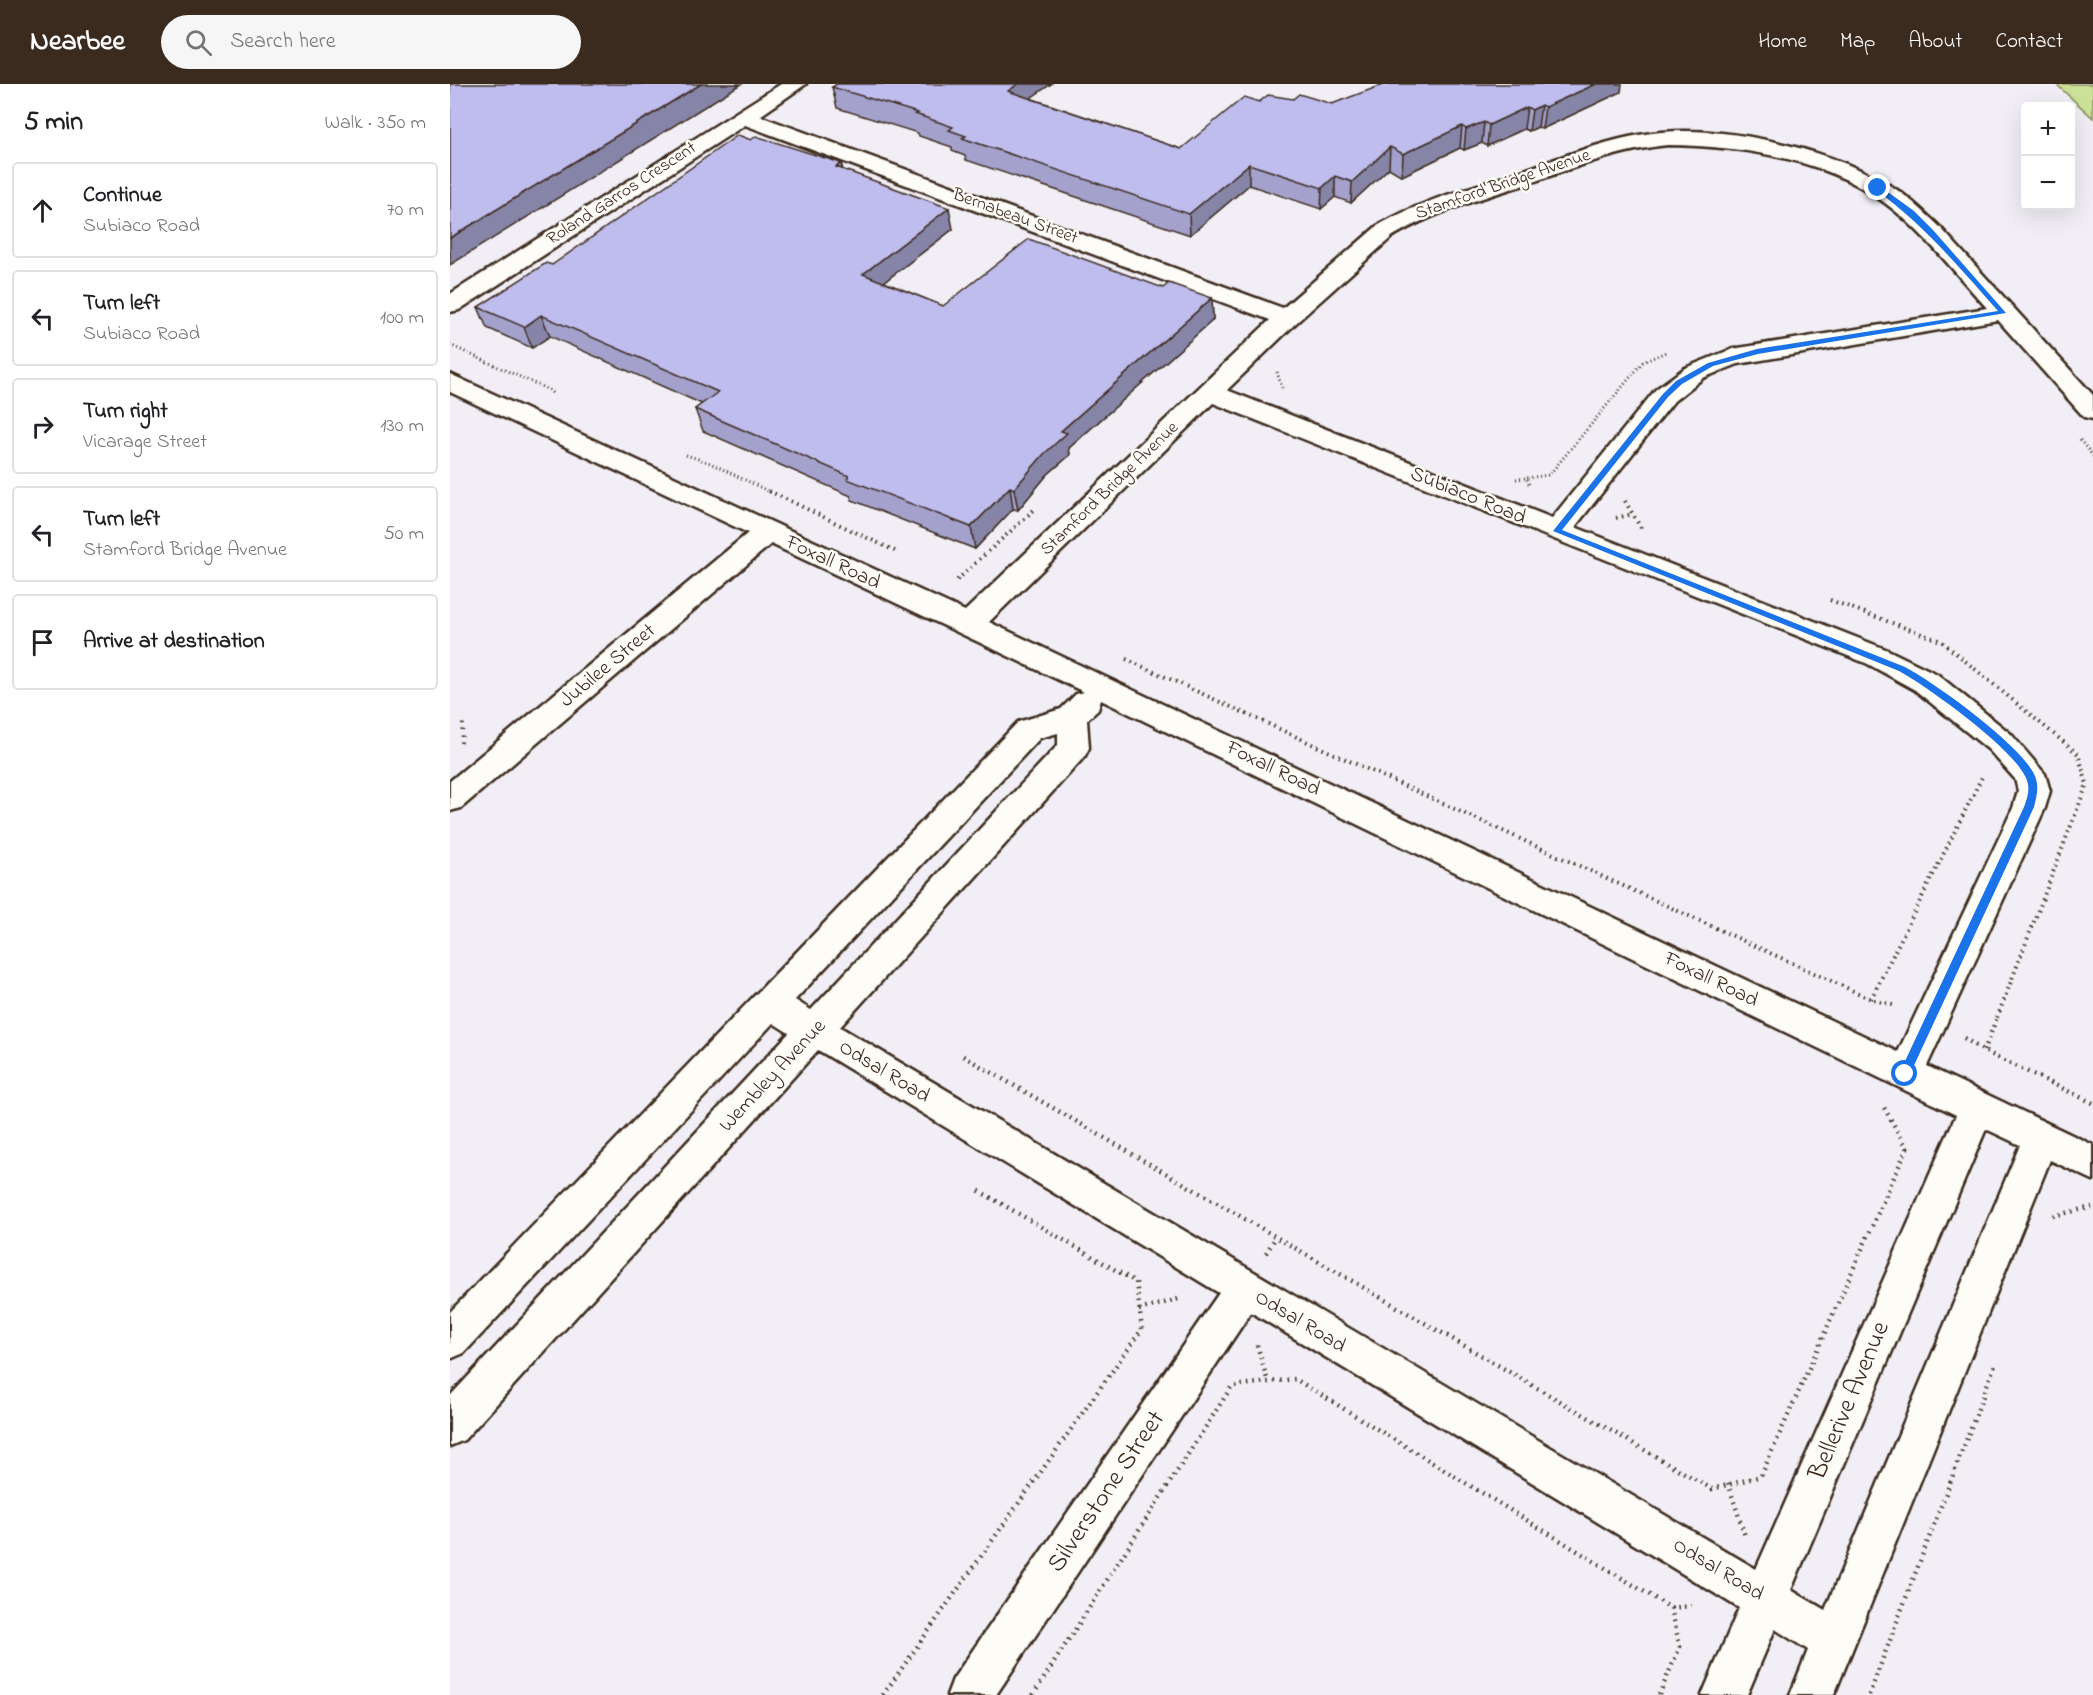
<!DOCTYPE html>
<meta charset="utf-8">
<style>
:root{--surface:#fff;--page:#f6f6f6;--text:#202124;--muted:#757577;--line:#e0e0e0;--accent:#3b2a1e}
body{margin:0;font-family:"Indie Flower",sans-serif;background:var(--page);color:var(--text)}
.controls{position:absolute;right:18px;top:18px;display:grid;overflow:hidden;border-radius:6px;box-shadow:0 6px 24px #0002}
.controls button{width:54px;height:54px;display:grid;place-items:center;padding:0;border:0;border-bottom:2px solid var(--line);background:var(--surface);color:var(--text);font:30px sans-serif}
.stop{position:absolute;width:18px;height:18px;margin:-14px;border:4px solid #1a73e8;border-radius:50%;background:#fff}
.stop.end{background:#1a73e8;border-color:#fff;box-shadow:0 2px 6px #0008}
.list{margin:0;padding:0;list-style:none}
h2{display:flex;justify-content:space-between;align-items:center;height:78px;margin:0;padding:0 24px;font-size:26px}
h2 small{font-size:20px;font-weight:400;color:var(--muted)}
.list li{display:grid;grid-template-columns:39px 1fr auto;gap:18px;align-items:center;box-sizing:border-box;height:96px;margin:0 12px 12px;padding:0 12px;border:2px solid var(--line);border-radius:6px}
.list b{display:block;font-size:22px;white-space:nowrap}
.list p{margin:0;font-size:20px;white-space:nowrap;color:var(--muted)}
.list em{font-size:20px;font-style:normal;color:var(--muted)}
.icon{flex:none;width:33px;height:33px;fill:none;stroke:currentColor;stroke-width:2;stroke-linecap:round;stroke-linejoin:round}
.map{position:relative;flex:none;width:1643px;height:1611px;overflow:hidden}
header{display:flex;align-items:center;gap:36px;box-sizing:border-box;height:84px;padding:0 30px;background:var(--accent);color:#fff}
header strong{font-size:28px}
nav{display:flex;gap:33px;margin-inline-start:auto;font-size:21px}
.search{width:420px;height:54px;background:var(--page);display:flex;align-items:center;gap:15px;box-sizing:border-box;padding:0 21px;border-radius:33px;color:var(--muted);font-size:22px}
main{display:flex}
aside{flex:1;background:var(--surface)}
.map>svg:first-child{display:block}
.green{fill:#cce298;stroke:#84865b;stroke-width:1.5}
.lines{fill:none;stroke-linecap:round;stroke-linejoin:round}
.minor-casing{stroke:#3b2a1e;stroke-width:5}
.path-far2{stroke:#3b2a1e;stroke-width:3;stroke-dasharray:1 3;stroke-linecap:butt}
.path-far1{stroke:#3b2a1e;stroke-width:4;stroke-dasharray:1.5 4.5;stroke-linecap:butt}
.path{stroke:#3b2a1e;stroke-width:4.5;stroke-dasharray:1.5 5;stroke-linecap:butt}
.minor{fill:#fdfcf7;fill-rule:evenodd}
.wall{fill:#a4a2cd;stroke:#3b2a1e;stroke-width:1.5}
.shaded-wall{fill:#8684a7;stroke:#3b2a1e;stroke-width:1.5}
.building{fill:#bfbcee;stroke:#3b2a1e;stroke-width:1.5}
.route{fill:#1a73e8}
.labels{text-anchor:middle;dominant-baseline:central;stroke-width:5;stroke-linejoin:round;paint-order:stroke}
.far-street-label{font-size:18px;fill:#3b2a1e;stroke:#fdfcf7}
.street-label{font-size:21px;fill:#3b2a1e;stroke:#fdfcf7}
.near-street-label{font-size:26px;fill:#3b2a1e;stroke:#fdfcf7}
</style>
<header>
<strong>Nearbee</strong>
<div class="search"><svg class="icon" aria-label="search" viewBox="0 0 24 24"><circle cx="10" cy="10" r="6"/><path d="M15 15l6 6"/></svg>Search here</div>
<nav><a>Home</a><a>Map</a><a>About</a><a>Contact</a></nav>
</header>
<main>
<aside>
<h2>5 min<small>Walk · 350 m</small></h2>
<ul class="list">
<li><svg class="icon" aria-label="ahead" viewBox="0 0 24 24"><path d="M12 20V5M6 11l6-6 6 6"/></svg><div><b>Continue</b><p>Subiaco Road</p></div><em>70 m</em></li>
<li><svg class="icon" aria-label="left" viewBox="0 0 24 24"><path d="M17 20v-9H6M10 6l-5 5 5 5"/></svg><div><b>Turn left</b><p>Subiaco Road</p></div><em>100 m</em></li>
<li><svg class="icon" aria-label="right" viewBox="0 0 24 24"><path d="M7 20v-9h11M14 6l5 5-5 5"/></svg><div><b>Turn right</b><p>Vicarage Street</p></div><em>130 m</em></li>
<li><svg class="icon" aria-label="left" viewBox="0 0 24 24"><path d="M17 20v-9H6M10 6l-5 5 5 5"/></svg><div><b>Turn left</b><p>Stamford Bridge Avenue</p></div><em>50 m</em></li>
<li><svg class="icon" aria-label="arrive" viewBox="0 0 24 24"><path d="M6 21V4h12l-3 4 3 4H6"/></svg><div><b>Arrive at destination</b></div></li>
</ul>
</aside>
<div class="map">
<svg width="1643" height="1611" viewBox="0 0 1643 1611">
<rect width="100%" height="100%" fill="#f1eff5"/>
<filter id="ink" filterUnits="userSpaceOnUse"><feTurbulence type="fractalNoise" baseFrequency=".0167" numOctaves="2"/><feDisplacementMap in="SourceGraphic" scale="12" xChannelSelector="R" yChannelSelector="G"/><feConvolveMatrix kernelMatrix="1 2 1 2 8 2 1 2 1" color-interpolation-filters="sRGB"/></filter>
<g filter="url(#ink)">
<polygon class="green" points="1606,0 1643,0 1643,34"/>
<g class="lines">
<g class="minor-casing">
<path id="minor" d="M 331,0 L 356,0 L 310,32 L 833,224 L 927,142 C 970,117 1016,105 1063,90 C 1104,76 1146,59 1189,51 C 1263,37 1371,62 1436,99 C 1456,110 1473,127 1489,142 L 1643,311 L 1643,335 L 1634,333 L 1548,236 L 1288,280 L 1253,294 L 1224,317 L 1125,443 L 1438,566 L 1487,590 L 1561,650 L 1595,690 L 1600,707 L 1595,724 L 1477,982 L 1643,1061 L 1643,1096 L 1600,1076 L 1384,1611 L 1340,1611 L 1358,1566 L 1325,1545 L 1297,1611 L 1252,1611 L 1289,1524 L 801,1228 L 546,1611 L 497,1611 L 503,1595 L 769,1209 L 368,966 L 14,1356 L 0,1362 L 0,1312 L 339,949 L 323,939 L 14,1269 L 0,1275 L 0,1228 L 568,638 L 611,625 L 626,610 L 634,608 L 321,460 L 11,724 L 0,727 L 0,697 L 298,449 L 0,308 L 0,290 L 515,527 L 820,236 L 295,41 L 9,226 L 0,228 L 0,210 ZM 1218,61 C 1291,62 1375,74 1435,119 C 1474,148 1504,188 1537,224 L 1282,265 L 1235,284 L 1206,305 L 1102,434 L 777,306 L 846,239 L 943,152 C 986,127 1033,114 1080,99 C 1126,83 1169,66 1218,61 ZM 763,319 L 1418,580 L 1465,606 L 1539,666 L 1565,695 L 1568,707 L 1563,724 L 1448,968 L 539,538 ZM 651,616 L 1506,1031 L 1306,1485 L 390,943 L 635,672 L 639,664 L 637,636 L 648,626 ZM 608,649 L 608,661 L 361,926 L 345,916 L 590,654 ZM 1536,1045 L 1570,1061 L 1375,1526 L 1341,1506 Z"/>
</g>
<g class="path-far2">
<polyline points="0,261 99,306 104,311"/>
<polyline points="827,288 832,304"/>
<polyline points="1630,356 1643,372"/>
<polyline points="236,371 258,378 322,409"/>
<polyline points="1066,395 1076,394"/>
<polyline points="1079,400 1076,394 1099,391 1193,278 1216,268"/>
</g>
<g class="path-far1">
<polyline points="319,407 447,468"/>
<polyline points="1175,417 1191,444"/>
<polyline points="1166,434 1183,430"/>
<polyline points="507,496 586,424"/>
<polyline points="1380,516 1491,557 1628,670 1637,700 1547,934"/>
<polyline points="676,575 1421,915 1446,922"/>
<polyline points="11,659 13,639"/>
<polyline points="1421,915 1533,691"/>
</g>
<g class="path">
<polyline points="1514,954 1534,967 1643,1019"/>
<polyline points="1534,967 1547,933"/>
<polyline points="513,972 1262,1405 1311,1392 1457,1064 1433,1022"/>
<polyline points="1603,1132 1642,1123"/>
<polyline points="816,1169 826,1153"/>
<polyline points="689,1226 732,1214"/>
<polyline points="807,1261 818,1298"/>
<polyline points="1278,1399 1295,1452"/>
<polyline points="1221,1524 1241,1522"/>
<polyline points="433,1611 692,1245 686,1198 526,1105"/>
<polyline points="583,1611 782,1302 845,1295 1221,1524 1230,1563 1209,1611"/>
<polyline points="1419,1611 1546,1278"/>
</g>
<use href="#minor" class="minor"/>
</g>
<g class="wall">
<polygon points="601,0 580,14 731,65 809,18 843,15 882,20 1171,8 1092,45 1088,43 1079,47 1074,45 1037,62 1032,59 1014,66 1010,64 952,92 939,84 901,119 885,113 871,125 799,101 740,151 516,76 515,72 502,67 502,63 469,52 468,49 387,24 382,3"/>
<polygon points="391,79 393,86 503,145 434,198 493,222 713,204 762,214 763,236 619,364 620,371 597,391 568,426 563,425 525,465 402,416 401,412 253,347 245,325 252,320 100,252 82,264 37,244 28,223 102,181"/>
</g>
<g class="shaded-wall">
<polygon points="251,0 291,0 0,181 0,154"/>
<polygon points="568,0 601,0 560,28 558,7"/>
<polygon points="1146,0 1172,0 1171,8 1092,45 1095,23"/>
<polygon points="1091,21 1088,43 1079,47 1082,26"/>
<polygon points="1077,23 1074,45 1037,62 1039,41"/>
<polygon points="1034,38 1032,59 1014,66 1016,45"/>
<polygon points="1012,42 1010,64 952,92 953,70"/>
<polygon points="940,63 939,84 901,119 902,98"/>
<polygon points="391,79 396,101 386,83"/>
<polygon points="799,80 799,101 740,151 739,130"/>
<polygon points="885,92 885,113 871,125 872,104"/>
<polygon points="499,124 503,145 417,211 413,190"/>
<polygon points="762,214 763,236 619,364 620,371 597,391 568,426 564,405 611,347"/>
<polygon points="91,231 100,252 82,264 74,243"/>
<polygon points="560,403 563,425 525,465 521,443"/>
</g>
<g class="building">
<polygon points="0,0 251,0 0,154"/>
<polygon points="387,0 568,0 558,7 731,65 794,13 809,18 818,11 843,15 849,10 882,20 935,0 1146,0 1095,23 1091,21 1082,26 1077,23 1039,41 1034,38 1016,45 1012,42 953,70 940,63 902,98 885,92 872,104 799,80 739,130 512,54 516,52 499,46 503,43 465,30 468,29 382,3"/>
<polygon points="288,51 301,56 306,52 391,79 386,83 499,124 413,190 493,222 579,155 713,204 719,199 762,214 611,347 617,349 594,370 564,405 560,403 521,443 397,395 399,392 245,325 268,308 91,231 74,243 28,223 96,179 102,181"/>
</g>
</g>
<path class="route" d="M 1426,103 L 1431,103 L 1464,127 L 1483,146 L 1556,229 L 1308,270 L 1263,282 L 1232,300 L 1218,313 L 1112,446 L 1455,583 C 1488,601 1565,657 1583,688 C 1590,700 1587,711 1584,723 L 1460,990 L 1455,994 L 1449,990 L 1574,723 C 1578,712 1581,703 1575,692 C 1561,663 1478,603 1449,587 L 1103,447 L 1213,310 L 1226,297 L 1258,279 L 1307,265 L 1548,227 C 1509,183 1473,140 1426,106 Z"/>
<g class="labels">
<g class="far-street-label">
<text transform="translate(1053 101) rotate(-19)">Stamford Bridge Avenue</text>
<text transform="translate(172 110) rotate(-33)">Roland Garros Crescent</text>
<text transform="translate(565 133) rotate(20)">Bernabeau Street</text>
<text transform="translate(660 405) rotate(-44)">Stamford Bridge Avenue</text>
</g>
<g class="street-label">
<text transform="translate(1018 412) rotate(22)">Subiaco Road</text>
<text transform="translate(383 479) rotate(25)">Foxall Road</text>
<text transform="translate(158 582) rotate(-40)">Jubilee Street</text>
<text transform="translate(823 685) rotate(26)">Foxall Road</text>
<text transform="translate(1261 896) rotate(26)">Foxall Road</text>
<text transform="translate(434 988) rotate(31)">Odsal Road</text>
<text transform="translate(323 992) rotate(-47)">Wembley Avenue</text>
<text transform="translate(850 1238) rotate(31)">Odsal Road</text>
<text transform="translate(1268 1486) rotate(31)">Odsal Road</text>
</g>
<g class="near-street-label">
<text transform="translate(1400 1317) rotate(-67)">Bellerive Avenue</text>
<text transform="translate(657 1408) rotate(-56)">Silverstone Street</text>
</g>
</g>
</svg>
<div class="controls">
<button>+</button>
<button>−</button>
</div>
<div class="stop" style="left:1455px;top:990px"></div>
<div class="stop end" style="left:1428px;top:104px"></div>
</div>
</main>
